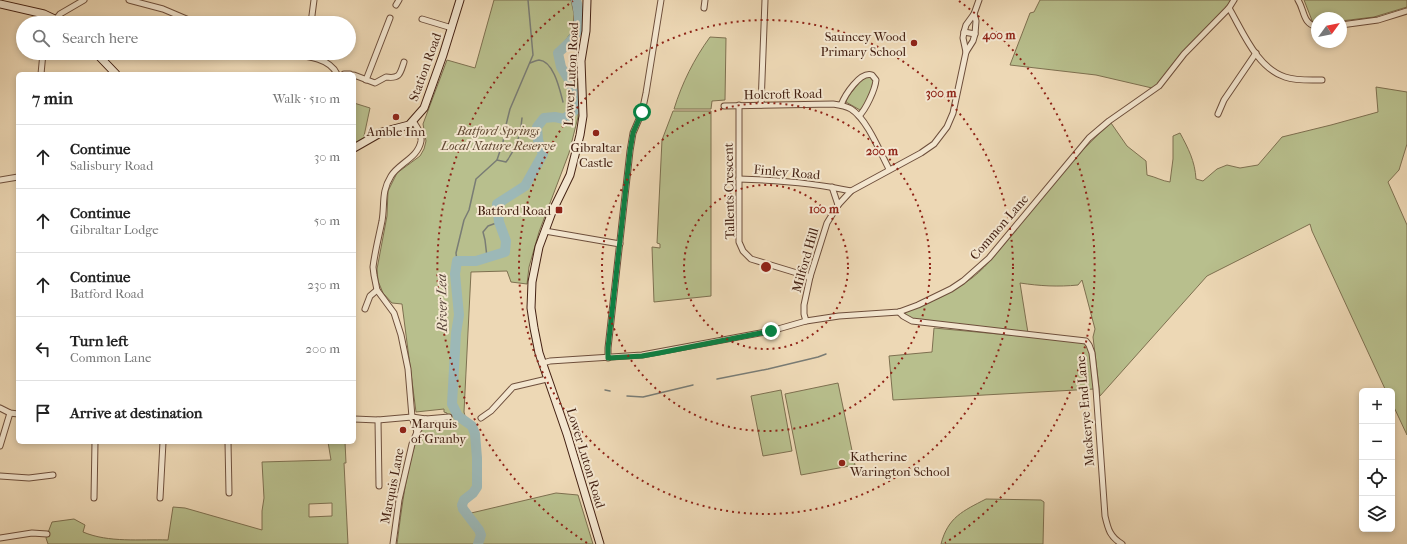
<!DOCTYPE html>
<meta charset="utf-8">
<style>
:root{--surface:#fff;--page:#f2f2f2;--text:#222;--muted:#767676;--line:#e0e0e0}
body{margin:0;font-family:"IM FELL French Canon",serif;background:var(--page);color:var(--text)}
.controls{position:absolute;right:12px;bottom:12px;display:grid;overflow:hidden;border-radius:6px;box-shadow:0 2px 6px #0003}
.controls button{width:36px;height:36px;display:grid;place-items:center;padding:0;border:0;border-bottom:1px solid var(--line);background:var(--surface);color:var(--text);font:20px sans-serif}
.compass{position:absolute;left:1311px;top:12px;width:36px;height:36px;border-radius:50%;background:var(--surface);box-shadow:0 2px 6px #0003;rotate:57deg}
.stop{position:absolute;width:12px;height:12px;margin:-9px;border:3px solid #0b8043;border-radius:50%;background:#fff}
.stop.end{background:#0b8043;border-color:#fff;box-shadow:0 1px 4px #0008}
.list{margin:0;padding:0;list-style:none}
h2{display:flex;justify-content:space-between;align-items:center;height:52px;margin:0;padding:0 16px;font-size:17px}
h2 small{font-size:13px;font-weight:400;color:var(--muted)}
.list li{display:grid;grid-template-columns:26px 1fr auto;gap:12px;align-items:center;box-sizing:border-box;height:64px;padding:0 16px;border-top:1px solid var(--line)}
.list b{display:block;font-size:15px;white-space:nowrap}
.list p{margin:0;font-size:13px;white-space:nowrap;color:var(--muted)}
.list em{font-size:13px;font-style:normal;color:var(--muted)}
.icon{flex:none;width:22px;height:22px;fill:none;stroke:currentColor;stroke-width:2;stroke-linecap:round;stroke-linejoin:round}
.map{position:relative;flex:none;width:1407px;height:544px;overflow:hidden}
.search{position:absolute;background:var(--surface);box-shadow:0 2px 6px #0003;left:16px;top:16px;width:340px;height:44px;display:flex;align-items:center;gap:10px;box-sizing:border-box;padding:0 14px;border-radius:22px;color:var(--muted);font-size:15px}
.panel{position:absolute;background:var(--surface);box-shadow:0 2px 6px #0003;left:16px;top:72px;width:340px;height:372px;border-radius:6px}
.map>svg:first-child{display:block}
.green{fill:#b8bf8d;stroke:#7e7050;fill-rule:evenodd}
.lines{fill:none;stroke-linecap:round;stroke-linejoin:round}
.stream{stroke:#797c75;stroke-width:1.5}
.river{stroke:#9cb8b7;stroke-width:10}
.street-casing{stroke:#6e4f3c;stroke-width:7}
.secondary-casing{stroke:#442113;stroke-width:9}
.street{stroke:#f3e6cf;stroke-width:5}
.secondary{stroke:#f3e6cf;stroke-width:7}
.route{stroke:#0b8043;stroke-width:5}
.ring{fill:none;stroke:#8f2418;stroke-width:2;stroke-dasharray:2 4}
.poi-dot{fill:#8f2418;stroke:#f3e6cf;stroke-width:1.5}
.labels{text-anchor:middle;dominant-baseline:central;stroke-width:4;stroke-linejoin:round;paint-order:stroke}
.poi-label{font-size:13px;fill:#442113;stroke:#f3e6cf;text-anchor:end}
.street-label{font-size:13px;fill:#442113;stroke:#f3e6cf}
.park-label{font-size:13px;font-style:italic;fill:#614832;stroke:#f3e6cf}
.water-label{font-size:14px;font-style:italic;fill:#5a473c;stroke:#f3e6cf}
.centre{fill:#8f2418;stroke:#f3e6cf;stroke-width:2}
.ring-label{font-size:12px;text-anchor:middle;font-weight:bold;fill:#8f2418;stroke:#f3e6cf;stroke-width:4;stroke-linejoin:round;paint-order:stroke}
</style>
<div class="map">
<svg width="1407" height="544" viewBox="0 0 1407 544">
<rect width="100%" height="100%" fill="#edd8b5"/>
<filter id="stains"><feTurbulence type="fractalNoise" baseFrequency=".005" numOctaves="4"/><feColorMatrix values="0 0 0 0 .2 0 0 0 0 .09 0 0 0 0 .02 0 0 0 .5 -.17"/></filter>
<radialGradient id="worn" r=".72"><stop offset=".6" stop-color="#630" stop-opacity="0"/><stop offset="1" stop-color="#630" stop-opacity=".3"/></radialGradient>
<g class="green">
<path d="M 494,0 L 571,0 L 574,14 L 573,30 L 559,49 L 560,69 L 578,69 L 578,117 L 569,153 L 539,232 L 529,267 L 527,284 L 511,282 L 507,271 L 471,272 L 464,412 C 465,415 465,419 467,421 C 469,426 473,428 475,434 C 477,442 480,481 477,487 C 473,499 453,498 467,514 L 556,493 L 578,495 L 593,544 L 397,544 C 400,522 409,437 426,425 C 431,422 441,422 447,421 L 447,413 L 444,412 L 444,409 L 416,412 L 402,304 L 392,303 L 383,293 L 378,281 L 377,269 L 387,216 L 388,191 L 397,173 L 420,156 L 424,149 L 426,141 L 423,124 L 447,60 L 475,68 Z"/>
<polygon points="1040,0 1234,0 1184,54 1159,86 1152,88 1096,75 1010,65 1030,13 1034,12"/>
<polygon points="1304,0 1407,0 1407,7 1374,17 1341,21 1341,18 1317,18 1317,24 1313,23"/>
<path d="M 710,37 L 726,38 L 725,100 L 712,101 L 711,109 L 674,109 C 682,83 694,59 710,37 Z"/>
<path d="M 870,76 L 874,80 C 873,88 867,105 860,110 L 846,102 L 847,98 L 863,78 Z"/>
<path d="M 1376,87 L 1407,92 L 1407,144 L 1399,170 L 1388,182 L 1407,225 L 1407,435 L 1392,403 L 1392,391 L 1386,391 L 1312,231 L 1310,224 L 1207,276 L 1100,396 L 1093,337 L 1095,329 L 1082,280 L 1078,285 C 1058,287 1040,286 1020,283 L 1028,333 L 912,319 L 906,316 L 905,313 L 907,311 C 930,303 952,293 972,278 C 989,265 1003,245 1017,228 C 1047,192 1075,154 1111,123 L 1127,146 L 1146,161 L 1147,175 C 1156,177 1162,181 1170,182 L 1173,159 L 1173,136 L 1180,133 C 1188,148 1195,161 1196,179 L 1203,181 L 1217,169 L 1227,165 L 1240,168 L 1258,165 L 1282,137 L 1331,125 L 1378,112 Z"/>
<polygon points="354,103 370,108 364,136 365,137 359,144 354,146"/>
<polygon points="673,111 711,111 711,296 654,302 652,247 660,248 660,244 657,243 662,140"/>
<polygon points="934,328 1083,342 1089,349 1094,389 893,400 889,356 932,352"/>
<polygon points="838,383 855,465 801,475 785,394"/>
<polygon points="781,390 792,451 763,456 751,396"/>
<path d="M 328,442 L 345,442 L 346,463 L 344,463 L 348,544 L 48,544 L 46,538 L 52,522 L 74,519 L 85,525 L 83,532 C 109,543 140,539 168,540 L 173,507 L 185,508 L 262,530 L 262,511 L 264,498 L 262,462 L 331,460 ZM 332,503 L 332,516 L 309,517 L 309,504 Z"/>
<path d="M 986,499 L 1041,500 L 1044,502 L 1043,544 L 941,544 C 948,517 963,511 986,499 Z"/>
</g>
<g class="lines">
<g class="stream">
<path d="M 530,63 C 533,62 537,60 539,60 C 554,61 560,91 563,102"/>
<path d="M 497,160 L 506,162 C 516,149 521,135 522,118"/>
<polyline points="487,257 485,240 483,232 488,226 499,222"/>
<polyline points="457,261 456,253 464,220 469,210 476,179 497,160 503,142 506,125 510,109 533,55 528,0"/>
<polyline points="717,379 768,369 818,357 826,354"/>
<polyline points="605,390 610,391"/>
<polyline points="627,396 643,397 693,385"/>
</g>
<path class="river" d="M 478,544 L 481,535 L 479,530 L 463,509 L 462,505 L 464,500 L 473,493 L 477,487 L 477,458 L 475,434 L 472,426 L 458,416 L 452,404 L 456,333 L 459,315 L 455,274 L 457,261 L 476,261 L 505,252 L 506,241 L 499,222 L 497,204 L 525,186 L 543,154 L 538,140 L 537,127 L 544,118 L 555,117 L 564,119 L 575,110 L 575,96 L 569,80 L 561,67 L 558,53 C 571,41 580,35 579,16 C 578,10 578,5 576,0"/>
<g class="street-casing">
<g id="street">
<polyline points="129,0 163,9 196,23"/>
<path d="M 1298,0 C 1305,11 1302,23 1317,27"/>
<polyline points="396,5 399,0"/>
<polyline points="704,8 705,0"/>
<path d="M 1229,8 C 1243,32 1257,68 1285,77 C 1297,81 1310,80 1322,80"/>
<polyline points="56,19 60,14 84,0"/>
<polyline points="422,19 452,28"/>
<polyline points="311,23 314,0"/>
<polyline points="1341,25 1378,20 1407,11"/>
<polyline points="964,32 975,34"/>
<polyline points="966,52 963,38 964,32 966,25 974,14 979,0"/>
<path d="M 280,53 C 298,56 328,55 337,74"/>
<polyline points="41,74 43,53"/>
<polyline points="344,74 350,74"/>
<path d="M 354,75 L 375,83 L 386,77 C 400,79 400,74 404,62"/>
<polyline points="366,80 390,18"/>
<polyline points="739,105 739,242 743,251 751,259 810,277"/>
<polyline points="761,105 765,0"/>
<path d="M 841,105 C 845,95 860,71 872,75 L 876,80 C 875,90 866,109 859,116"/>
<path d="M 724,106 L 833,104 C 840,105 846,106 851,109 C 867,119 880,152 889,169"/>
<polyline points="1218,114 1224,100 1256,53"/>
<path d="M 413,121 C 417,127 422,134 421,141 C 418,158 399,163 391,176 C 381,192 385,204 382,221 C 379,236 375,251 373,267 L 374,275 L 377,290 L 394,313 L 401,335 L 408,369 L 412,417 L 417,432"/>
<path d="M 739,179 C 776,180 815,183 851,191"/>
<polyline points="0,180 18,177"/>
<polyline points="832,187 838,205"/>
<polyline points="545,231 620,244"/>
<polyline points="365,309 370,296 377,290"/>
<path d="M 899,312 L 903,316 L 912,321 L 1086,341 L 1089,345 L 1092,353 L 1096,389 L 1105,516 C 1108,529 1110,537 1122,544"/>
<polyline points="806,321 804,314 804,305 810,277 827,223 838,205 851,191 921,153 934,144 947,127 953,113 966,52 973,41 975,34 976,21 974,14"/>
<polyline points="608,358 608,348 630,151 633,133 642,112 646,93 661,0"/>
<polyline points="543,363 550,361 642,355 771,331 806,321 839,316 899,312 918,305 951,289 963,281 989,258 1089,138 1109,121 1159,86 1184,54 1229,8 1234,0"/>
<polyline points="0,408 10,413 18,414"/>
<polyline points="481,418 491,411 513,387 547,379"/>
<polyline points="354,419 378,420 412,417 426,419 449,417"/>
<polyline points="378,420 379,486"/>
<polyline points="228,442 229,493"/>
<polyline points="0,446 10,413"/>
<polyline points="0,476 29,478 53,475"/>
<polyline points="94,498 95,442"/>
<polyline points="160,498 163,442"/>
<polyline points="0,538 32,533 47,534"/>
<polyline points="393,544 399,500 412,444 417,432 426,419"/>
</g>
</g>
<g class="secondary-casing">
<g id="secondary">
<polyline points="587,0 586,31 581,61 583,116 580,135 570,175 552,212 539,247 532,282 531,308 534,328 539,353 567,434 600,544"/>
<polyline points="0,4 44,14 63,23"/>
<polyline points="96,53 116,74"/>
<polyline points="354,148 382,132 409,125 424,108 443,55 460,0"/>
</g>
</g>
<use href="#street" class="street"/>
<use href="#secondary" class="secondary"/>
</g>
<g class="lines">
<polyline class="route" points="642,112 633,133 630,151 608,348 608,358 642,356 659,353 771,331"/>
</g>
<g class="ring">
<circle cx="766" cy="267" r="82"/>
<circle cx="766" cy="267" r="164"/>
<circle cx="766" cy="267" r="247"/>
<path d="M587 543A329 329 0 0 1 573 1M959 1A329 329 0 0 1 945 543"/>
</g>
<g class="poi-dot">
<circle cx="914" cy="43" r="4"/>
<circle cx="396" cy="117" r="4"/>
<circle cx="596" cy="133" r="4"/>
<rect x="555" y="206" width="8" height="8" rx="2"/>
<circle cx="403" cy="430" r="4"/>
<circle cx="842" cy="463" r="4"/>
</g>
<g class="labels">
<g class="poi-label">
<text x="906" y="36">Sauncey Wood<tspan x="906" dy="15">Primary School</tspan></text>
<text x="396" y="131" text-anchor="middle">Amble Inn</text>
<text x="596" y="147" text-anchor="middle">Gibraltar<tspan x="596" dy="15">Castle</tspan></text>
<text x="551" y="210">Batford Road</text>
<text x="411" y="423" text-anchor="start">Marquis<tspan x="411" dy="15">of Granby</tspan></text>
<text x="850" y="456" text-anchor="start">Katherine<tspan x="850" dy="15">Warington School</tspan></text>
</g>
<g class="street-label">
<text transform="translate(425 67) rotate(-70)">Station Road</text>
<text transform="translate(571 74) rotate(-87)">Lower Luton Road</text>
<text transform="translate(783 94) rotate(-1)">Holcroft Road</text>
<text transform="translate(787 172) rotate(5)">Finley Road</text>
<text transform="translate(729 191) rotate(-91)">Tallents Crescent</text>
<text transform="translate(999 227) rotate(-49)">Common Lane</text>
<text transform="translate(805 260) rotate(-74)">Milford Hill</text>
<text transform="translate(1085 411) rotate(-95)">Mackerye End Lane</text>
<text transform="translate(586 458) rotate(73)">Lower Luton Road</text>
<text transform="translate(392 486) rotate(-79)">Marquis Lane</text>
</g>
<g class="park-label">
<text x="498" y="130">Batford Springs<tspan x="498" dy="15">Local Nature Reserve</tspan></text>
</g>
<g class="water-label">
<text transform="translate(442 303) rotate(-91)">River Lea</text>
</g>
</g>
<circle cx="766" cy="267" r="6" class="centre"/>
<g class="ring-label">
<text x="999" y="39">400 m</text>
<text x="941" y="97">300 m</text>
<text x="882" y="155">200 m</text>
<text x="824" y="213">100 m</text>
</g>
<rect width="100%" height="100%" filter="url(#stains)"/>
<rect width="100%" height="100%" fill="url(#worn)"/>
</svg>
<div class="controls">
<button>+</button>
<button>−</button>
<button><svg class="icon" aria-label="locate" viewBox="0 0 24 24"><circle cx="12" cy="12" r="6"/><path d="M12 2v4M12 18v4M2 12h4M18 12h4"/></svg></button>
<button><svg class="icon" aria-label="layers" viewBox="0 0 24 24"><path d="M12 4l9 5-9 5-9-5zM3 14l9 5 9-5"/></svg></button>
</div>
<svg class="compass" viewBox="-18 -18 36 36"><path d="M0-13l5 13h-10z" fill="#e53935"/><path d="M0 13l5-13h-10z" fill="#767676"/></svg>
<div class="stop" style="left:642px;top:112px"></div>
<div class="stop end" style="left:771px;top:331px"></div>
<div class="search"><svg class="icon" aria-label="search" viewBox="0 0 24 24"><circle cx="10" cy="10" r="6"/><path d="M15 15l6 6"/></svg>Search here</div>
<section class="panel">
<h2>7 min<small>Walk · 510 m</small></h2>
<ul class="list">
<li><svg class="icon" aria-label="ahead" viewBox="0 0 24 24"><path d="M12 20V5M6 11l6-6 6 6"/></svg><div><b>Continue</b><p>Salisbury Road</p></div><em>30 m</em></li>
<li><svg class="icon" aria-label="ahead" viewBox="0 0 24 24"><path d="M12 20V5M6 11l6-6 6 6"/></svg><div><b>Continue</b><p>Gibraltar Lodge</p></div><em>50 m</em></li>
<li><svg class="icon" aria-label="ahead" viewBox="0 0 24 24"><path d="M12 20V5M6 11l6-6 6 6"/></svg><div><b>Continue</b><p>Batford Road</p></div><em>230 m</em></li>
<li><svg class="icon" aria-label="left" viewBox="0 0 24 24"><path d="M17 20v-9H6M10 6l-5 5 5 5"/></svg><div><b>Turn left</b><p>Common Lane</p></div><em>200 m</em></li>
<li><svg class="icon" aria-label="arrive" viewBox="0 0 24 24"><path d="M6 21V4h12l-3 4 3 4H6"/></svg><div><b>Arrive at destination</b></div></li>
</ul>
</section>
</div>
